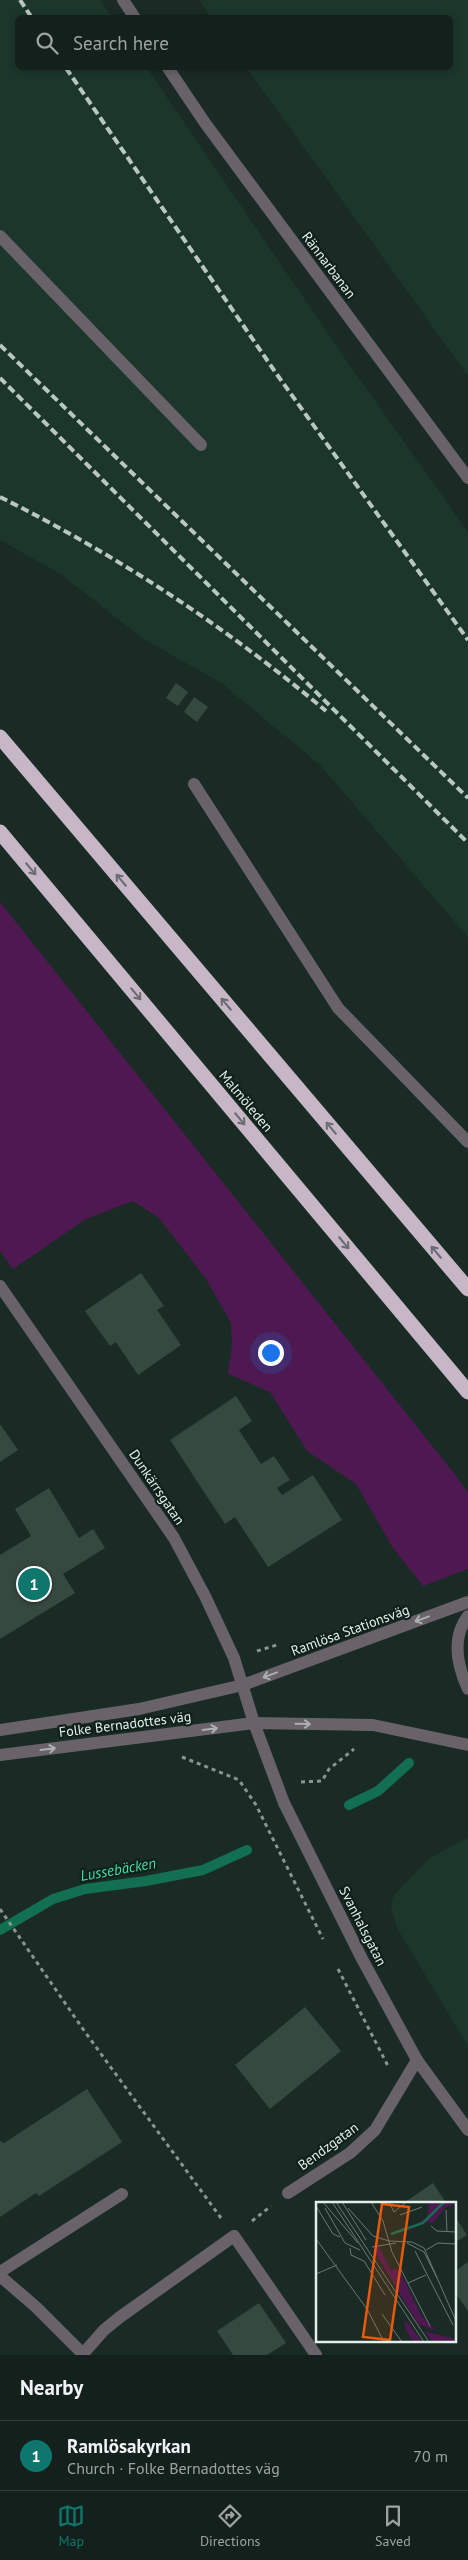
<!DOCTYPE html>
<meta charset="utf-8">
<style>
:root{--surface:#13201b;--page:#1c2824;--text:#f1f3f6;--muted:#9da3a3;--line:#323e3a;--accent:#0f766e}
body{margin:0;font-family:"PT Sans",sans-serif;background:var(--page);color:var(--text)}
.you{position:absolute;left:270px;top:1352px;width:18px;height:18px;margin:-12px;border:4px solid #fff;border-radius:50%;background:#1a73e8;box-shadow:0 0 0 8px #1a73e833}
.badge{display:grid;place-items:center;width:32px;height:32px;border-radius:50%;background:var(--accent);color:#fff;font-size:16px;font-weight:700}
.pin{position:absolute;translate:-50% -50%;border:2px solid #fff;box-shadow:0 1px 5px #0006}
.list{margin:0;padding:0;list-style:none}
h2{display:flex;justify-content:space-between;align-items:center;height:65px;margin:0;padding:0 20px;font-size:21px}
h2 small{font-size:16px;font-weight:400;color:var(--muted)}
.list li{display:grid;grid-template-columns:32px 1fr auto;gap:15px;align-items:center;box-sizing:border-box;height:70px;padding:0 20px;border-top:1px solid var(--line)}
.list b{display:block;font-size:19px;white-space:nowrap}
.list p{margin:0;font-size:16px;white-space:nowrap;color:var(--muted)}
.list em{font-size:16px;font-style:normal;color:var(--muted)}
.icon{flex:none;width:28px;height:28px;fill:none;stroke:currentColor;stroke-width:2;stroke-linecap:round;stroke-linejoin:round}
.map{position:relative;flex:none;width:468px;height:2355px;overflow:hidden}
.search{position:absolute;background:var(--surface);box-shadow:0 2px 8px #0003;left:15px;right:15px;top:15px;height:55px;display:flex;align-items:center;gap:12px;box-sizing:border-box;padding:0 18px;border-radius:8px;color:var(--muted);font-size:19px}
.sheet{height:135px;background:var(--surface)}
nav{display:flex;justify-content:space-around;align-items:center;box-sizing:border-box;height:70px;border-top:1px solid var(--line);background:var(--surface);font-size:14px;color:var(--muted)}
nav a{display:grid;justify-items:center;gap:2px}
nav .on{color:var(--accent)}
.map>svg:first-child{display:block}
.built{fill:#1c362c}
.green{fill:#4e1951}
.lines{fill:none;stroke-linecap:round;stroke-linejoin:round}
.stream{stroke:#136f52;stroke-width:10}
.building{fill:#364940}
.path{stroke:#889690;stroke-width:3;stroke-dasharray:4 4;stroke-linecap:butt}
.service{stroke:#696369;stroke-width:12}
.minor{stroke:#696369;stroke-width:12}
.tertiary{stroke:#696369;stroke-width:12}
.motorway{stroke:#c6b6c6;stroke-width:15}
.rail{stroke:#bac7c1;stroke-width:4;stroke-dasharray:8 4;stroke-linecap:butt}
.oneway{stroke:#6a6c70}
.oneway2{stroke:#acb0af}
.labels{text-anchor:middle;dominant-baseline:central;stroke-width:4.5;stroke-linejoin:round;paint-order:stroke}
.street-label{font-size:14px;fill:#e3efe9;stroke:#0f211a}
.water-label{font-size:15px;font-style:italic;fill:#45deab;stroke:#0f211a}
.inset-river{fill:none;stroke:#136f52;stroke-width:2.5}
.inset-road{fill:none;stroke:#6a7973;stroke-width:1}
.view{fill:#e8590c;fill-opacity:0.15;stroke:#e8590c;stroke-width:2.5}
.inset-edge{fill:none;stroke:#e3efe9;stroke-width:2.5}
</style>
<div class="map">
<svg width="468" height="2355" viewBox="0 0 468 2355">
<rect width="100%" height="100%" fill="#192b24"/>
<g class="built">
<polygon points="0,0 100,0 112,17 18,18 18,68 147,68 346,360 468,532 468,937 319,764 221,683 142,638 62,575 0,540"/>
<polygon points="199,0 468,0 468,376 247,68 450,68 450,18 211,17"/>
<polygon points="468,1837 468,2046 397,1928 391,1906 394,1895 430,1858"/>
</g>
<polygon class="green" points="0,902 457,1477 468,1493 468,1569 423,1586 393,1548 356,1484 307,1451 270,1392 228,1374 232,1345 231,1323 206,1279 159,1218 133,1201 86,1219 13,1269 0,1251"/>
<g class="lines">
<g class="stream">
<polyline points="349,1805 378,1791 409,1763"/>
<polyline points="0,1930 53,1899 85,1889 146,1881 203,1870 247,1850"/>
</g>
</g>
<g class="building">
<polygon points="176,683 188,692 178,706 166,698"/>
<polygon points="194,697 208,707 197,722 184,712"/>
<polygon points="141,1273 164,1306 157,1310 181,1345 138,1375 116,1342 110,1346 85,1311"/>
<polygon points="236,1396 252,1421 239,1430 261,1464 274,1456 290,1480 277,1488 282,1495 313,1475 342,1520 268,1567 235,1517 225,1524 170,1440"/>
<polygon points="0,1424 18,1450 0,1462"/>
<polygon points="49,1488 79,1538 93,1529 105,1548 63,1574 75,1593 0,1639 0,1555 31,1536 15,1509"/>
<polygon points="305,2007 341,2051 270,2109 235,2065"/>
<polygon points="87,2089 122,2142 39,2196 36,2193 0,2217 0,2141 4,2143"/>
<polygon points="433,2183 447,2204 402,2204"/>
<polygon points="454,2215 467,2235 454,2243"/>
<polygon points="468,2262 468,2311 454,2291 454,2272"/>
<polygon points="259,2303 286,2343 267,2355 233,2355 217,2331"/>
</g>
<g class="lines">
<g class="path">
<polyline points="257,1651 277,1645"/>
<polyline points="182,1757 239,1780 256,1805 323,1939"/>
<polyline points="301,1782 322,1781 329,1769 354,1749"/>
<polyline points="0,1909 85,2032 221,2218"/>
<polyline points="338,1969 388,2066"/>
<polyline points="252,2221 271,2206"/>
</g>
<g class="service">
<polyline points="0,236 201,445"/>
<polyline points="194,784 338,1008 468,1142"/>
<polyline points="0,2272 122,2194"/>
<polyline points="0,2276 36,2307 83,2354"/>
</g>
<g class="minor">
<polyline points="123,0 135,18"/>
<polyline points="168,68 205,123 468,478"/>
<polyline points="0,1286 174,1538 205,1596 234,1658 254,1723 284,1803 361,1957 417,2060 468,2130"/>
<polyline points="288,2193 350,2153 375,2130 417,2060"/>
<polyline points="82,2355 104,2330 120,2317 234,2236 316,2355"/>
</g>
<g class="tertiary">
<path d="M 468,1616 C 451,1638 457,1665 468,1689"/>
<polyline points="0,1730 139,1709 243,1685 468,1602"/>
<polyline points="0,1755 254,1723 373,1725 468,1745"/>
</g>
<g class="motorway">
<polyline points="0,737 468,1289"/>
<polyline points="0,832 468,1392"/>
</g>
<g class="rail">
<polyline points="20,0 32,18"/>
<polyline points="66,68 278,376 468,640"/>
<polyline points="0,345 468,798"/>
<polyline points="0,378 468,843"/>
<path d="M 0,497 C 117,555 226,627 326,711"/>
</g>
</g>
<defs><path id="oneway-shaft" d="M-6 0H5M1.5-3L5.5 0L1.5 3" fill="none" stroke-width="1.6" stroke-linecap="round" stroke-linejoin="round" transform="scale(1.25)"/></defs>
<g class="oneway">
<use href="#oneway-shaft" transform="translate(31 869) rotate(50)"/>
<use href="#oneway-shaft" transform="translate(121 880) rotate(-130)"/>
<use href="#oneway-shaft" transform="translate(136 994) rotate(50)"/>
<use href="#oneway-shaft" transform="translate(226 1004) rotate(-130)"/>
<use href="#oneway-shaft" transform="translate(240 1119) rotate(50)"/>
<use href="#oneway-shaft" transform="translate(331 1128) rotate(-130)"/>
<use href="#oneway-shaft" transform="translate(344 1243) rotate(50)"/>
<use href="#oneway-shaft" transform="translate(436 1252) rotate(-130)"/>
</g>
<g class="oneway2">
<use href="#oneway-shaft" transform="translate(422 1619) rotate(160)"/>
<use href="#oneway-shaft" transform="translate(270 1675) rotate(160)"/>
<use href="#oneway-shaft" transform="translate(303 1724) rotate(1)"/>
<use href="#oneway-shaft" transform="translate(210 1729) rotate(-7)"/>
<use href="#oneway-shaft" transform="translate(48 1749) rotate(-7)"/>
</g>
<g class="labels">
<g class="street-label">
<text transform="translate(329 265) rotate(53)">Rännarbanan</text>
<text transform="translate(246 1101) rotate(50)">Malmöleden</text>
<text transform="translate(157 1487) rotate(56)">Dunkärrsgatan</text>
<text transform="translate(350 1630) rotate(-20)">Ramlösa Stationsväg</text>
<text transform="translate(125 1724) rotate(-7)">Folke Bernadottes väg</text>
<text transform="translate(363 1926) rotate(63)">Svanhalsgatan</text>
<text transform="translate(328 2146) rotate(-36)">Bendzgatan</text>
</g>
<g class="water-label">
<text transform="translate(118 1869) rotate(-10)">Lussebäcken</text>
</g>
</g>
<g transform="translate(316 2202)">
<rect width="140" height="140" fill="#192b24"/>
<path d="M 113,0 L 140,2 L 130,5 L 117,21 L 110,20 L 89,31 L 111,15 ZM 63,45 L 75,68 L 83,67 L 106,115 L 121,129 L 102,122 L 57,47 ZM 88,118 L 92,121 L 106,140 L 98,140 L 90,129 ZM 108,129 L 140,137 L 140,140 L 117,140 Z" fill="#4e1951"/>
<path class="inset-river" d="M 75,32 L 107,21 L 128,0"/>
<path class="inset-road" d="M 7,0 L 42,41M 16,0 L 108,140M 20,0 L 113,140M 26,0 L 50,38M 55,0 L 67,19 L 76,50 L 114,124M 73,0 L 78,10 L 90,0M 0,4 L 17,32 L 24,35M 9,6 L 29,41 L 44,48M 32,6 L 57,34 L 73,39 L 96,40 L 108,46 L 140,119M 130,8 L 131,30M 84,13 L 106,5M 115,24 L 121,29 L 140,30M 0,37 L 51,107 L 68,140M 91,41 L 108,50 L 121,76M 56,45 L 80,41M 34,46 L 35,53 L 48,59 L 69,93M 110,48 L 122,41 L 140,42M 99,49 L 137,123M 0,72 L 21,63M 92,81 L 110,73M 66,112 L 86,140"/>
<path class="view" d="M 66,2 L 93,5 L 74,138 L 47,135 Z"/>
<rect width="140" height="140" class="inset-edge"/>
</g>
</svg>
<div class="you"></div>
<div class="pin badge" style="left:34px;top:1584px">1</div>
<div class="search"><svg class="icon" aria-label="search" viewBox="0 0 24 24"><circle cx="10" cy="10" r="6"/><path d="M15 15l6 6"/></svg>Search here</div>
</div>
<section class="sheet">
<h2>Nearby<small></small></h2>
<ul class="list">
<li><span class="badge">1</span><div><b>Ramlösakyrkan</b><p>Church · Folke Bernadottes väg</p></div><em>70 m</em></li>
</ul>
</section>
<nav>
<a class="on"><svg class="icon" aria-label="map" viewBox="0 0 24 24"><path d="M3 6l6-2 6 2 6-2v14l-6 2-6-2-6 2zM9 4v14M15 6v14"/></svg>Map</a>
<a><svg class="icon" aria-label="directions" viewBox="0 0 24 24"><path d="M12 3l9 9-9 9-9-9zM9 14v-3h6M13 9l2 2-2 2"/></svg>Directions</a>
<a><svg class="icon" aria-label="saved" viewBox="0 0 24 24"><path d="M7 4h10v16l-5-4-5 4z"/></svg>Saved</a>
</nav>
